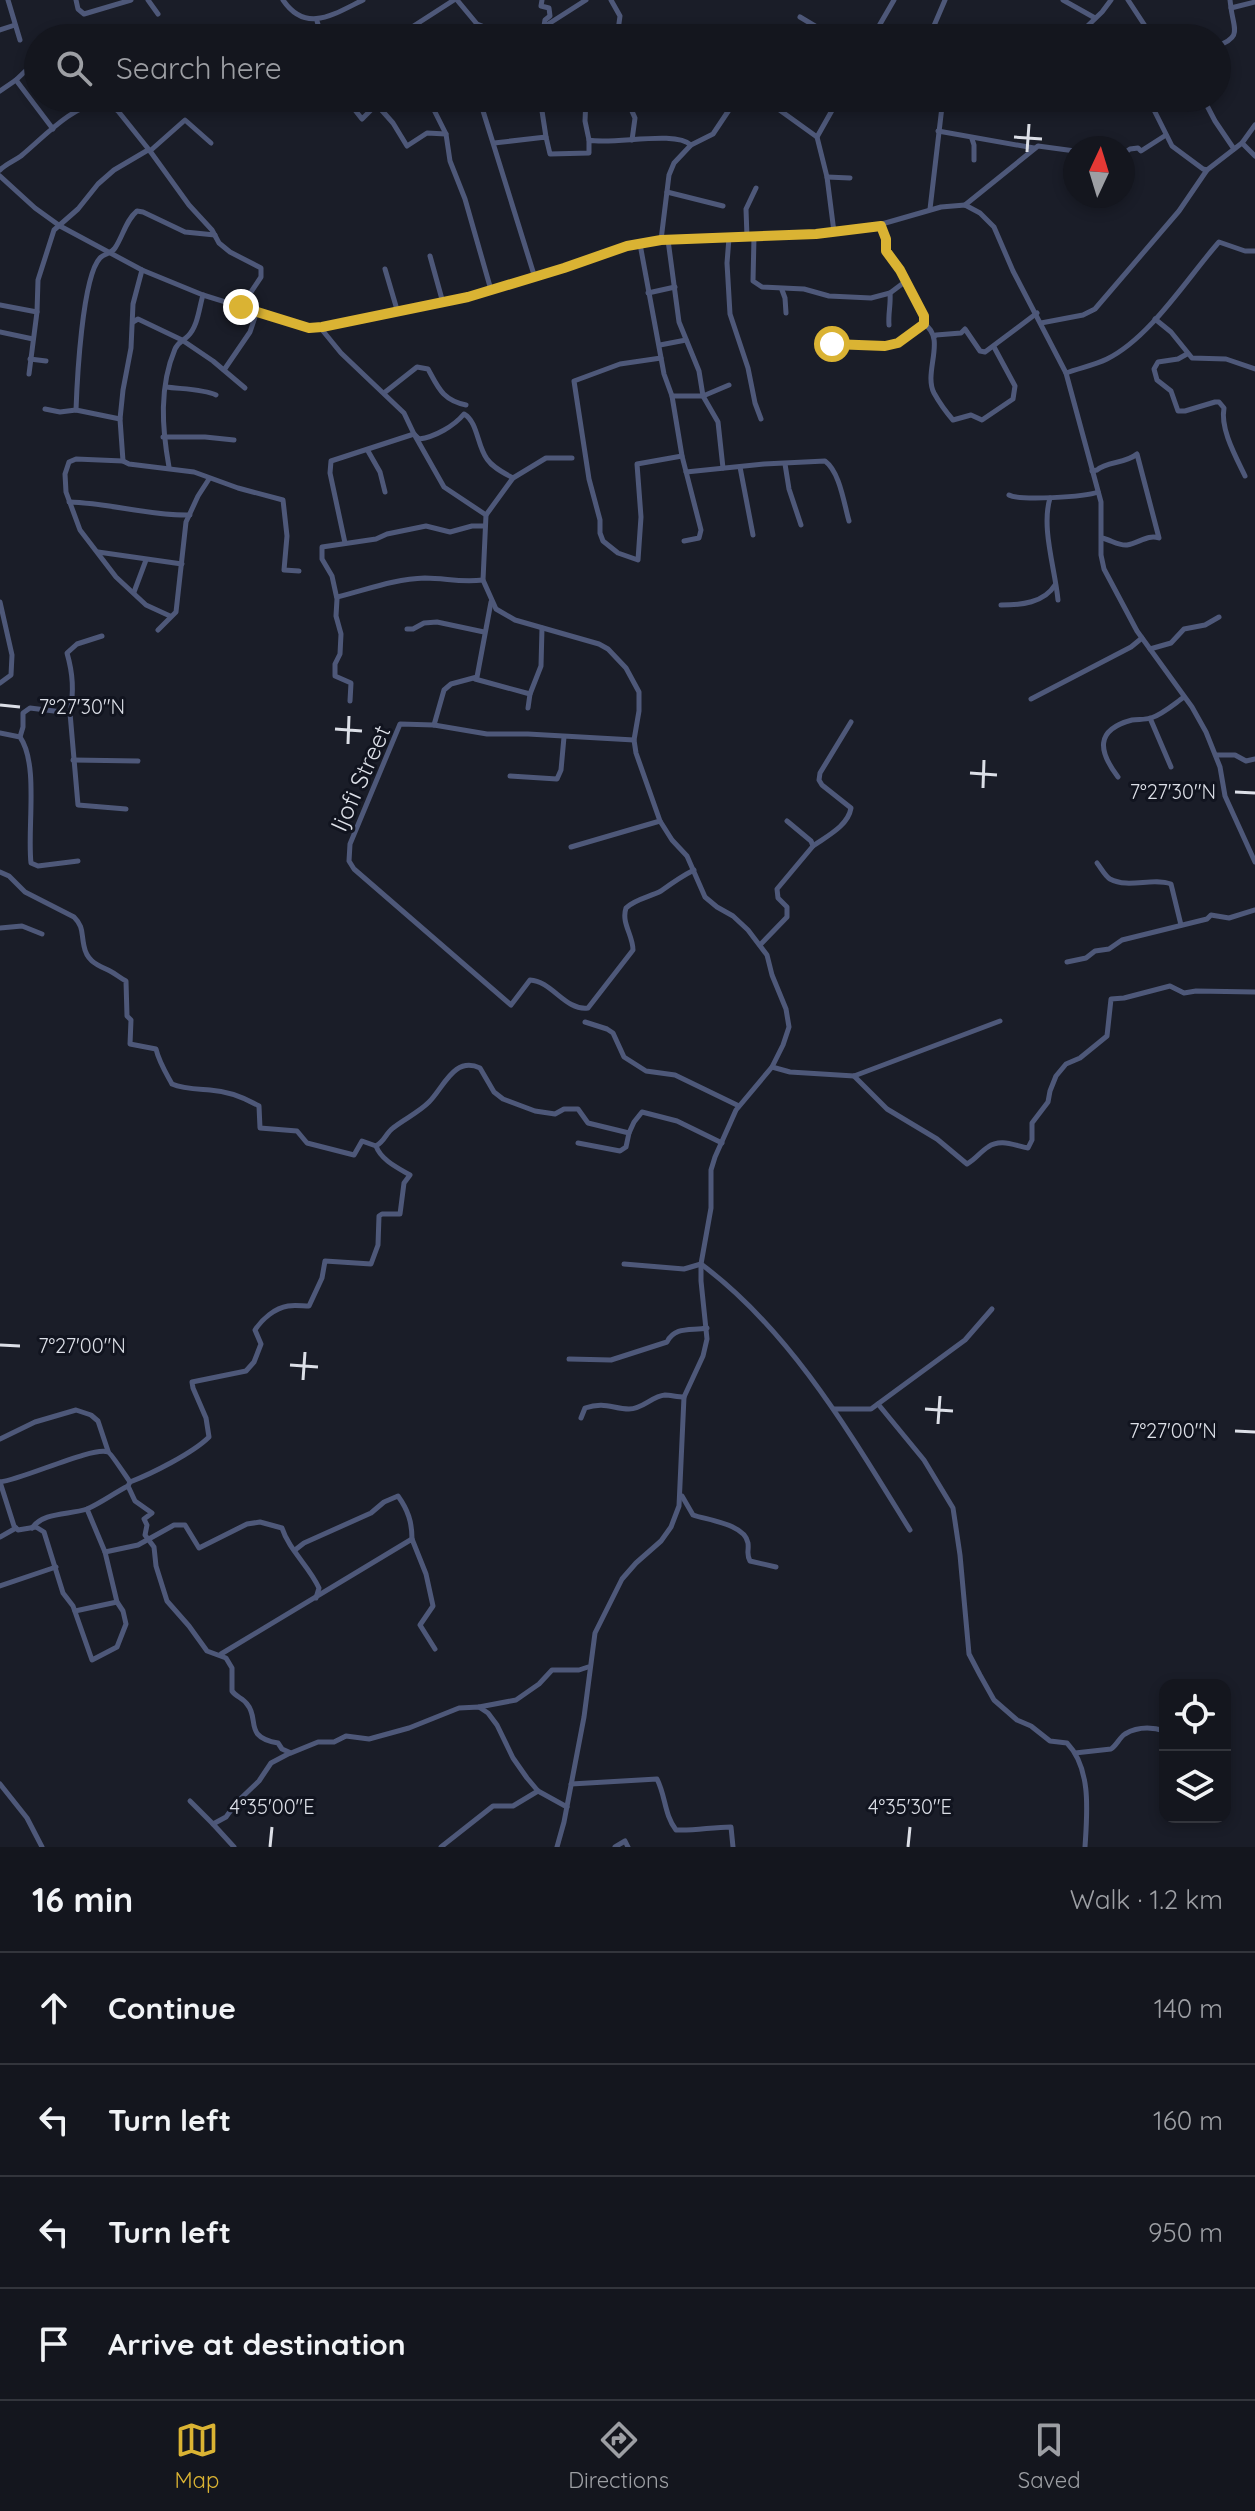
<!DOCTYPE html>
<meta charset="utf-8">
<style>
:root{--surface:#14161e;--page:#1d1f27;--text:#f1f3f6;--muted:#9d9fa4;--line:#33353c;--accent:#dab333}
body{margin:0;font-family:Quicksand,sans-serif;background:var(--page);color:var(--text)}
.controls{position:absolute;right:24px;bottom:24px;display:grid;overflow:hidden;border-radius:16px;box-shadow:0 4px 12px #0003}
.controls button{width:72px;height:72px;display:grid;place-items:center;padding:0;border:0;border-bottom:2px solid var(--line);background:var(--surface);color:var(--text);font:40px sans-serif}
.compass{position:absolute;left:1063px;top:136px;width:72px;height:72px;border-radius:50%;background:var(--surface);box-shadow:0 4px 12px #0003;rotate:4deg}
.stop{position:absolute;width:24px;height:24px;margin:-18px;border:6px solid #dab333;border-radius:50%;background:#fff}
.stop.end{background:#dab333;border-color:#fff;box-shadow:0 2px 8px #0008}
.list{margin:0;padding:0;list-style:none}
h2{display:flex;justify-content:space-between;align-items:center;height:104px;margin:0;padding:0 32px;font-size:34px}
h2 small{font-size:26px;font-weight:400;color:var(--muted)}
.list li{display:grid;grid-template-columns:52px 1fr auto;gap:24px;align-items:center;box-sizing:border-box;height:112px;padding:0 32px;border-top:2px solid var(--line)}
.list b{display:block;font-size:30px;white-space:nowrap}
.list em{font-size:26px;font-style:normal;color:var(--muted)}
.icon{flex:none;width:44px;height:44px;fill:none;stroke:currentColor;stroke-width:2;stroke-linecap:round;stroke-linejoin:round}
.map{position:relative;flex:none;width:1255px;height:1847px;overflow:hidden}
.search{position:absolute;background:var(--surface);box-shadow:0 4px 12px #0003;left:24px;right:24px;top:24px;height:88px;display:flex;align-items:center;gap:20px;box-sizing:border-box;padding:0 28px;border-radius:44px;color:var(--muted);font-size:30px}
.sheet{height:552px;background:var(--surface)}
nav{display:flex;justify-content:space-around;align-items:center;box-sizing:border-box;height:112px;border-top:2px solid var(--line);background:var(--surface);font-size:22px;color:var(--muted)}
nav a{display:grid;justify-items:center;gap:4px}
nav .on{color:var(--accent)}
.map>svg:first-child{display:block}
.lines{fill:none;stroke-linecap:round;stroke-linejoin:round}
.minor{stroke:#4e5879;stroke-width:5}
.route{stroke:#dab333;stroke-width:10}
.ticks{fill:none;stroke:#dcdfe7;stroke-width:3}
.labels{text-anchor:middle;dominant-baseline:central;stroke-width:6;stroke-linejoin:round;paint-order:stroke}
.street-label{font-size:24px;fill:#dcdfe7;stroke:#11141f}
.ticks-label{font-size:20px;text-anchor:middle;fill:#dcdfe7;stroke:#11141f;stroke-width:6;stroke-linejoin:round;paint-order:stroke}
</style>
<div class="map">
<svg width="1255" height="1847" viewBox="0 0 1255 1847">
<rect width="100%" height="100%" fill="#1a1d28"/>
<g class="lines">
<g class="minor">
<polyline points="8,0 20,40"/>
<polyline points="76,0 78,9 84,14 131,0"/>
<polyline points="148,0 158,14"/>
<path d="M 283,0 C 306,34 334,14 363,0"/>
<polyline points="457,0 477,24 487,28 490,33 485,38"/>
<polyline points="611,0 620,16 617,38"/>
<polyline points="1063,0 1095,18"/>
<polyline points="1128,0 1153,38"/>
<polyline points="1230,0 1231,8 1255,2"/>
<polyline points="800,17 835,38"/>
<polyline points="317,21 322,38"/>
<polyline points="0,30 15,25"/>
<polyline points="1081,32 1089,38"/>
<polyline points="490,33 500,36 511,29 523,32 539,30 586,0"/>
<polyline points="728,37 731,38"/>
<polyline points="395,38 454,0"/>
<polyline points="536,38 543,32 545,20 550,16 549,8 541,6 542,0"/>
<polyline points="872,38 894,0"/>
<polyline points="942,38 933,31 933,28 945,0"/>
<polyline points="1075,38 1102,12 1111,0"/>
<path d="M 1217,46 C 1242,37 1234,30 1231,8"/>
<polyline points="16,80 53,129"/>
<polyline points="0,91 16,80 37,60"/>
<polyline points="339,98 346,105 351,105 362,119 383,98"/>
<polyline points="428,98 446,134 450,161 465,199 491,290"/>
<polyline points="479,98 535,278"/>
<polyline points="540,98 546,137"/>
<polyline points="586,98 585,121 589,140"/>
<polyline points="758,98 770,102 776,98"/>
<polyline points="1031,98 1106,109 1122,98"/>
<polyline points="1148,98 1172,146 1203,169 1207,170 1242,143 1255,125"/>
<polyline points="1203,98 1215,121 1234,149"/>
<polyline points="104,100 118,111 150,151 189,205 212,230 219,243 230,252 261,268 261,277 241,307"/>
<polyline points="767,101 817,137"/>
<polyline points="377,105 393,123 407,146 427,133 446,134"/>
<polyline points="938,131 1034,148"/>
<polyline points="972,139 974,145 974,160"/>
<polyline points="632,140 635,118 631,109 634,98"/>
<path d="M 494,143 L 546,137 L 550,154 L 589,153 L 589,140 C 614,145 675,130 691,145"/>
<polyline points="1242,143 1255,156"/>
<polyline points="150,151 185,120 211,143"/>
<polyline points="1123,154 1130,149 1138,148 1141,151 1166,135"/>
<path d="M 0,170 C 6,164 14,161 21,156 C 47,134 71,107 104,100"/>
<polyline points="0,176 35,208 60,226 142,270 203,295 309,328 398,313 468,297 564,268 627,246 661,240 816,234 861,230 941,207 965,205 980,213 994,227 1013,271 1066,373 1101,502 1101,555 1104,569 1137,631 1192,707 1206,732 1220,767 1225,796 1255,862"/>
<polyline points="827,177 850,178"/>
<polyline points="667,192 723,206"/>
<polyline points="965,205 1038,146 1075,151"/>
<polyline points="930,209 943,98"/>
<path d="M 881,226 L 886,239 L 886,251 L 900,270 L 924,316 L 924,324 C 947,338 923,372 934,393 C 939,402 946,412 953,420 L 971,415 L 982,420 L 1013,399 L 1015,386 L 994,347"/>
<polyline points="834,232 827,177 817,137 839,98"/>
<polyline points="747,237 746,209 756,188"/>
<polyline points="754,237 753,281 762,287 804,289 829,296 871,298 890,293 906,281"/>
<polyline points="729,238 727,263 730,314 748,368 755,403 761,419"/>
<polyline points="661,240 669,175 674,163 691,145 713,134 737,98"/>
<polyline points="668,240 679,322 699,371 703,396 718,422 723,468"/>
<polyline points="640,244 664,374 672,396 682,456 701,530 699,538 684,541"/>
<polyline points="430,256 443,303"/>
<polyline points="385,269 398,313"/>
<polyline points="782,290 785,298 786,313"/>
<polyline points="648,293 675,287"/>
<polyline points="0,305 37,312 38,280 54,230 78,209 98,184 114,170 148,150"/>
<polyline points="1155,319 1171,332 1192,358 1226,359 1255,369"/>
<polyline points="133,322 138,319 182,340 213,361 245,388"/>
<polyline points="1041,323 1083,315 1095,309 1179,211 1207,170"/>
<path d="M 889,325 C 888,313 891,305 890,293"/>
<polyline points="322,327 323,331 341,353 404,413 414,434 444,487 486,515 483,580 496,609 515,620 599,644 608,649 626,668 639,692 639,711 634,740 636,753 660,821 672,840 687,856 705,897 717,907 733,916 748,930 767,955 772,975 786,1009 789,1027 783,1045 772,1067 736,1110 715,1157 711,1170 711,1208 701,1264 701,1281 707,1339 703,1356 684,1397 679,1506 671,1527 661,1541 636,1563 622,1579 595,1633 584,1717 564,1822 557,1847"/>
<polyline points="0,332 33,339"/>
<polyline points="934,337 936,335 961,333 965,329 980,351 985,352 1037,313"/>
<polyline points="832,344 885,346 898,343 924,324"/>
<polyline points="660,345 686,340"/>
<path d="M 1187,354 L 1178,359 L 1158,362 L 1154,369 L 1157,380 L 1171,391 L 1178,411 L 1185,411 L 1215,402 L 1219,402 L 1224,408 C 1220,429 1236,457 1245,476"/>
<polyline points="661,358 620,364 574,381 589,479 600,520 600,533 603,541 618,553 638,560 641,517 637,464 682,456"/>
<polyline points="30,359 46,361"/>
<polyline points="224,370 250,332 257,311"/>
<path d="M 1066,373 C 1079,368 1095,365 1107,359 C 1150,338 1188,277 1219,242 L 1245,251 L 1255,251"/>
<polyline points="29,374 37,312"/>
<path d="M 166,387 C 181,389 204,389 216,395"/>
<path d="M 384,393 L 417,367 L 428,369 C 438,387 442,400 466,405"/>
<polyline points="672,396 703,396 729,385"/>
<polyline points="45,409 60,412 76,410 120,419"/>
<path d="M 76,410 C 77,382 82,277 100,258 C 105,253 111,254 115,248 C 123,236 126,220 137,211 L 143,212 L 185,232 L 215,235"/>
<polyline points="163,437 205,437 234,440"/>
<polyline points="368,451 380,472 385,492"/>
<polyline points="123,461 120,419 123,390 131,348 133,304 142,270"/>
<polyline points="785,464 789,489 801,525"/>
<path d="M 169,467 C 162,428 159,387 175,349 C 178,342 183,341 188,336 C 198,326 199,308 203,295"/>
<polyline points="740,467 753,535"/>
<path d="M 1092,471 L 1097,470 C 1107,461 1125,464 1137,454 L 1159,538 C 1148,534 1139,543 1127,545 C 1119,546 1111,540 1102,538"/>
<path d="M 686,472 L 764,464 L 825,461 C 840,472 844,504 849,521"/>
<path d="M 1009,495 C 1020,501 1085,497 1098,492"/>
<path d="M 1050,498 C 1041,528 1055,568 1058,600"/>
<path d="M 69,502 C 110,503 149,516 190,515"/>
<polyline points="486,515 513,478 546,458 572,458"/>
<path d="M 345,543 L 330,473 L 331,461 L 414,434 L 419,439 C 435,437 454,426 464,414 C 478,422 477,446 487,459 C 493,468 504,473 513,478"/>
<polyline points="98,552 182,564"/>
<polyline points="134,592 146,560"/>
<path d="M 337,597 C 366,590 394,579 425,578 C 446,578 460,583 483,580"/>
<polyline points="0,602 12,655 11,675 0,683"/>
<path d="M 1001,605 C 1021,605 1044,603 1055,585"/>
<polyline points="170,616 146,605 116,577 80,530 66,492 65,474 69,462 76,459 123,461 129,464 194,472 238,488 283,500 287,536 284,570 299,571"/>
<polyline points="407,629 413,629 424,623 437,622 484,632"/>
<polyline points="158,630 176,612 186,522 198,496 209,479"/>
<polyline points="1150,649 1171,643 1184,629 1205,625 1219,617"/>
<polyline points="475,679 530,694"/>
<polyline points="1031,699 1131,647 1142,638"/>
<polyline points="350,701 351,683 335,676 335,664 340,654 341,634 336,616 337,599 332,576 322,559 322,547 376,539 387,534 426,526 450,532 472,526 485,526"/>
<polyline points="528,708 530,694 541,666 542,628"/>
<path d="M 70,713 C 74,691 73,674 67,653 L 77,644 L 102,636"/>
<polyline points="1150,718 1171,767"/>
<polyline points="434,725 444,690 451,684 477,677 491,602"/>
<path d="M 0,733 L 20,737 C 39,764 27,829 31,863 L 38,866 L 78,861"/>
<polyline points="20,737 23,727 23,713 30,708 70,713 78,805 126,809"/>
<path d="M 634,740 L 528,734 L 487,734 L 434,725 L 400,724 L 350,844 L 349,861 L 354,869 L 511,1005 L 530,980 C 552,981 565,1011 588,1008 L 633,950 C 633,935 621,923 626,908 C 635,899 650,897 661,891 C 672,883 682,876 694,870"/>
<polyline points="1216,755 1235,755 1246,761 1255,759"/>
<polyline points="73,760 138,761"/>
<polyline points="510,776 557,779 561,770 564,737"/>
<path d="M 1118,777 C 1099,752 1094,730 1132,720 C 1138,719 1145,720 1151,718 C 1163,714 1174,704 1184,697"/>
<path d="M 813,846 C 827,836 848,826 851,808 L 822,785 L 819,780 L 820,773 L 851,722"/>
<polyline points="571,847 660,821"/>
<path d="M 1097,863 C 1101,868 1105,876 1110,879 C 1129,889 1152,877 1171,884 L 1181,925"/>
<path d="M 0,872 L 9,876 L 25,892 L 74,917 C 84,927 81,933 84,946 C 87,962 98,965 110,971 C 116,974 120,978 126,981 L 127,1016 L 131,1020 L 130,1044 L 156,1049 C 159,1062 166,1073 172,1084 C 183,1089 198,1089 210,1090 C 226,1091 245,1098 259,1106 L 260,1128 L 297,1131 L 307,1143 L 354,1155 L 362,1141 L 376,1146 C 381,1160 398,1168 410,1175 L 404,1183 L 400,1214 L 382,1214 L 379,1216 L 378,1245 L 371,1264 L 325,1261 L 322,1278 L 309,1306 C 303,1306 294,1305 288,1306 C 275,1308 262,1319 255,1330 L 261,1344 L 254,1362 L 246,1371 L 192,1382 L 193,1388 L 206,1418 L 209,1437 C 193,1453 151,1474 130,1482 C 127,1478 111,1453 108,1452 C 93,1446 24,1479 0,1482"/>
<polyline points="0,928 22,926 42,934"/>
<polyline points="760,945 787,917 787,907 778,898 777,889 813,846 811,841 787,821"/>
<polyline points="1067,962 1086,958 1095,951 1109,949 1122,940 1207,919 1211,915 1229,918 1255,910"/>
<polyline points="585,1022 607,1029 613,1033 624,1057 646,1071 675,1075 739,1106"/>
<polyline points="772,1067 790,1072 854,1076 1000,1021"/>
<path d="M 854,1076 L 887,1109 L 937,1139 L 967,1164 C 976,1159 980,1152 988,1147 C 1001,1138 1015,1146 1028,1148 L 1032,1140 L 1032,1123 L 1048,1102 L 1050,1091 L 1056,1076 L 1066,1064 L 1080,1058 L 1107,1036 L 1111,999 L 1124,998 L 1170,986 L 1184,993 L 1196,991 L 1255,992"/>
<polyline points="578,1143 620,1151 626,1147 629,1133"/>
<path d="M 376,1146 C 385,1141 386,1133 393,1128 C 404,1119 418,1113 429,1102 C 444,1087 454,1056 480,1068 L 494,1092 L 503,1099 L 535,1111 L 555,1114 L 564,1109 L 578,1109 L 588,1123 L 629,1133 L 634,1122 L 642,1112 L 677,1121 L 722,1143"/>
<path d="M 624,1264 L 684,1269 L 701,1264 C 791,1331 851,1435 910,1530"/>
<path d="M 569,1359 L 611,1360 L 667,1342 C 675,1326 691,1331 707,1328"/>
<path d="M 878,1404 L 924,1460 L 953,1508 L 960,1555 L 969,1654 L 980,1675 L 994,1700 L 1017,1720 L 1031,1726 L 1050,1741 L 1067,1743 C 1092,1769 1087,1814 1085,1847"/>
<polyline points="834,1409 871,1409 965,1340 992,1309"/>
<path d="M 581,1418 L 585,1408 C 605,1401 613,1409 629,1409 C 643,1409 652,1396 665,1395 C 670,1395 678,1397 684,1397"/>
<polyline points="0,1439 35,1422 76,1410 91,1415 98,1421 108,1451"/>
<polyline points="0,1482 14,1526 18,1530 36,1527 44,1532 63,1593 73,1606 92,1660 117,1647 126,1624 123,1611 117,1602 105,1552"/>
<path d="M 130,1482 L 128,1486 L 135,1501 L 152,1513 L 144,1519 L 147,1525 L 145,1535 L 154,1547 L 156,1566 L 167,1601 L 189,1626 L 207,1651 L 226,1658 L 232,1668 L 232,1691 C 236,1697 243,1698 247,1704 C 260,1719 243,1737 278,1743 L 282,1749 L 291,1753 L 318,1742 L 334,1742 L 346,1736 L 369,1739 L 409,1728 L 459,1708 L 479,1707 L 488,1713 L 497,1725 L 513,1758 L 527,1778 L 538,1791 L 567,1807"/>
<path d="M 682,1496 L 693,1515 C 707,1520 745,1524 748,1543 C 749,1551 746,1554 750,1561 L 776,1567"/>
<path d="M 87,1509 L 105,1552 L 138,1545 L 174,1525 L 185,1525 L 199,1548 L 247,1524 L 260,1522 L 282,1528 C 289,1550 309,1566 319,1588 L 316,1598"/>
<path d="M 32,1528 C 43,1512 69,1515 87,1509 C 101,1503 114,1493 128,1486"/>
<polyline points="0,1537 16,1528"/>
<path d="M 295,1550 L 304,1543 L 371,1513 L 384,1502 L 398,1496 C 408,1510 412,1522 412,1539"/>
<polyline points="0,1586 56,1567"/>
<polyline points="75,1611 117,1602"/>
<polyline points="221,1654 412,1539 426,1574 433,1606 420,1625 435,1649"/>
<polyline points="479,1707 516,1700 539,1684 552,1670 579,1670 588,1667"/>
<path d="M 1075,1753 L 1111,1749 C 1117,1745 1119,1738 1125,1734 C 1137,1727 1152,1727 1165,1731"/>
<polyline points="0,1784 27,1818 42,1847"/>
<path d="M 571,1784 L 657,1779 C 666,1797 664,1814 676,1830 C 695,1831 712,1827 731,1827 L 733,1847"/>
<polyline points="190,1801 213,1824"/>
<polyline points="234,1847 213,1824 226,1817 237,1802 259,1781 271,1763 290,1753"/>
<polyline points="441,1847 493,1806 513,1806 538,1791"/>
<polyline points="615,1847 625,1841 628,1847"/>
</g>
</g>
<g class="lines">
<polyline class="route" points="241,307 309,328 322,327 468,297 564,268 627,246 661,240 816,234 881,226 886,239 886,251 900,270 924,316 924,324 898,343 885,346 832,344"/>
</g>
<path class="ticks" d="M 1014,137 L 1042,139M 1027,152 L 1029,124M 0,705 L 20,707M 335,729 L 362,731M 348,744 L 349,716M 970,773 L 997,775M 983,788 L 984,760M 1235,792 L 1255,793M 0,1345 L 20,1346M 290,1365 L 318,1367M 303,1380 L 305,1352M 925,1409 L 953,1411M 938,1424 L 940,1396M 1235,1431 L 1255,1432M 270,1847 L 272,1827M 908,1847 L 910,1827"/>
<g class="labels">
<g class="street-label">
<text transform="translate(360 778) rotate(-66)">Ijofi Street</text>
</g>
</g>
<g class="ticks-label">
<text x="82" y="714">7°27'30"N</text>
<text x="1173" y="799">7°27'30"N</text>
<text x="82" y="1353">7°27'00"N</text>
<text x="1173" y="1438">7°27'00"N</text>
<text x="272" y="1814">4°35'00"E</text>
<text x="910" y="1814">4°35'30"E</text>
</g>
</svg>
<div class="controls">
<button><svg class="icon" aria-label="locate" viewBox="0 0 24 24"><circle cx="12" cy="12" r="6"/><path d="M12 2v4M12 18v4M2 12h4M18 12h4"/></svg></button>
<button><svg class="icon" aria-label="layers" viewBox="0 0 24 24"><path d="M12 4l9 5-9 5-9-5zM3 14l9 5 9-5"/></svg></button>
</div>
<svg class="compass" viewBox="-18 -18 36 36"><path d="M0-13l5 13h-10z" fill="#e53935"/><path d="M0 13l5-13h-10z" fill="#9d9fa4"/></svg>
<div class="stop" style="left:832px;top:344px"></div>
<div class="stop end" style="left:241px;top:307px"></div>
<div class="search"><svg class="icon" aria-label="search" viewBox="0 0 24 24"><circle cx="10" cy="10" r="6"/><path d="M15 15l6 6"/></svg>Search here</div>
</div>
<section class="sheet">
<h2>16 min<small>Walk · 1.2 km</small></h2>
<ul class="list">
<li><svg class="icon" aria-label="ahead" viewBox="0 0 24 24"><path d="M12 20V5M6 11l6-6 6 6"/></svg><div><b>Continue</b></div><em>140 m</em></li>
<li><svg class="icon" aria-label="left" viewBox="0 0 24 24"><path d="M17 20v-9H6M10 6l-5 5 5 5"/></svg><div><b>Turn left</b></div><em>160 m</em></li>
<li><svg class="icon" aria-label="left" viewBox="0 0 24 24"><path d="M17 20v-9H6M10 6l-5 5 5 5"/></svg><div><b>Turn left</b></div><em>950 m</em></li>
<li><svg class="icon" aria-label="arrive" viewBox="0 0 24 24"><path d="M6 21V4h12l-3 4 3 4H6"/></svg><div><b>Arrive at destination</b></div></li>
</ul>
</section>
<nav>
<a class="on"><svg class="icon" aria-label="map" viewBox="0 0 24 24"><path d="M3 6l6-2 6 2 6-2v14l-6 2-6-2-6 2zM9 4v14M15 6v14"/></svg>Map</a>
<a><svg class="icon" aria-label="directions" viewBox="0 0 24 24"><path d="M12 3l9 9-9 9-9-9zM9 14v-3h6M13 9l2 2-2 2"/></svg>Directions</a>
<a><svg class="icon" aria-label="saved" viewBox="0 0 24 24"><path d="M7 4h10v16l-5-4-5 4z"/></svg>Saved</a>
</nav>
